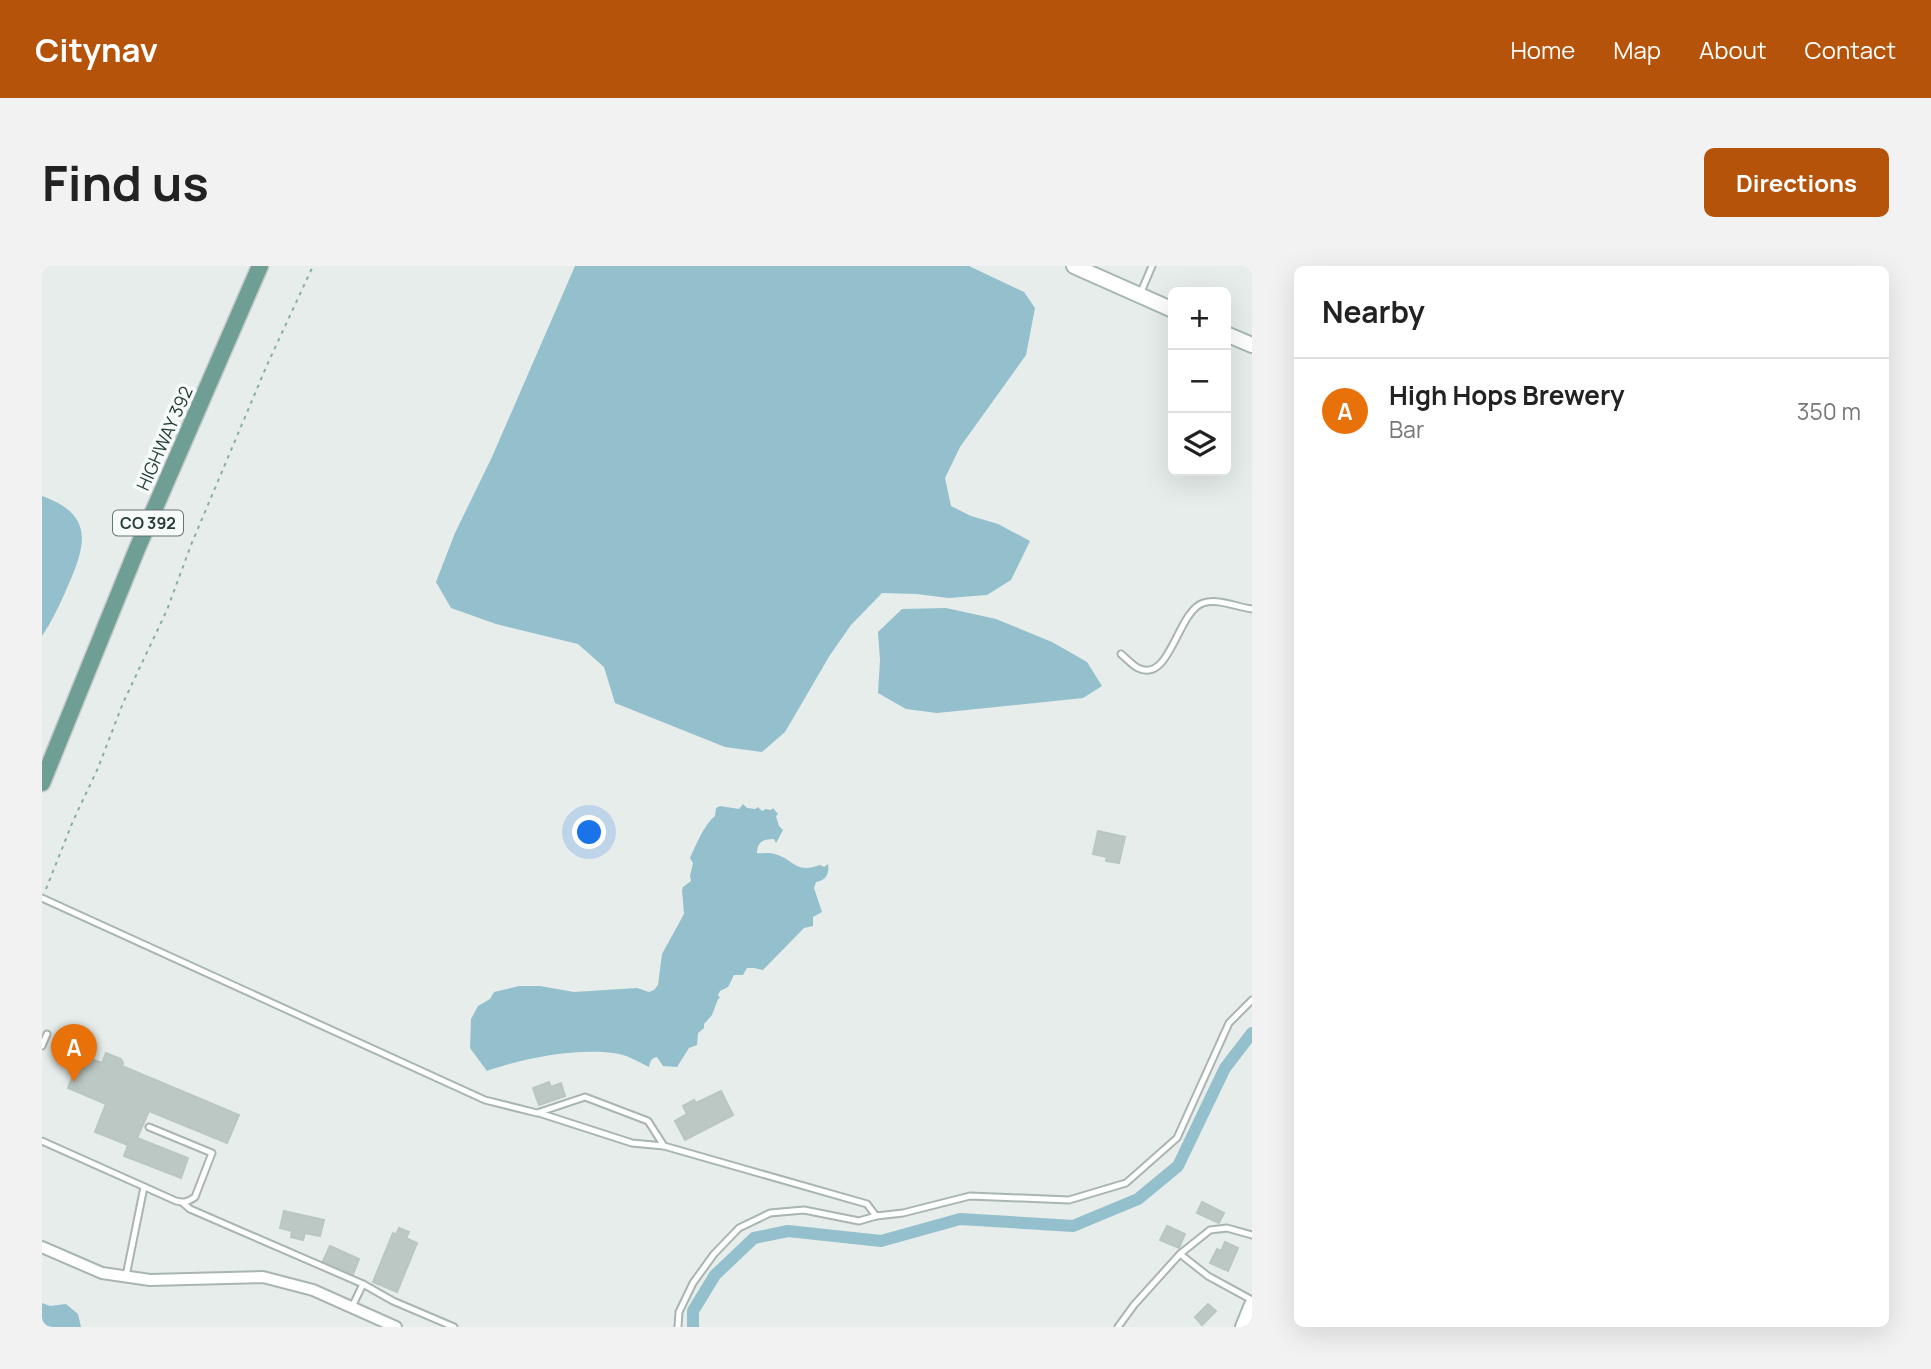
<!DOCTYPE html>
<meta charset="utf-8">
<style>
:root{--surface:#fff;--page:#f2f2f2;--text:#222;--muted:#767676;--line:#e0e0e0;--accent:#b45309}
body{margin:0;font-family:Manrope,sans-serif;background:var(--page);color:var(--text)}
.controls{position:absolute;right:21px;top:21px;display:grid;overflow:hidden;border-radius:10px;box-shadow:0 7px 28px #0002}
.controls button{width:63px;height:63px;display:grid;place-items:center;padding:0;border:0;border-bottom:2px solid var(--line);background:var(--surface);color:var(--text);font:35px sans-serif}
.you{position:absolute;left:548px;top:567px;width:24px;height:24px;margin:-18px;border:5px solid #fff;border-radius:50%;background:#1a73e8;box-shadow:0 0 0 10px #1a73e833}
.badge{display:grid;place-items:center;width:46px;height:46px;border-radius:50%;background:var(--accent);color:#fff;font-size:23px;font-weight:700}
.pin{position:absolute;translate:-50% -58px;filter:drop-shadow(0 2px 4px #0008)}
.pin::after{content:'';position:absolute;top:37px;width:24px;height:21px;background:inherit;clip-path:polygon(0 0,100% 0,50% 100%)}
.list{margin:0;padding:0;list-style:none}
h2{display:flex;justify-content:space-between;align-items:center;height:91px;margin:0;padding:0 28px;font-size:30px}
h2 small{font-size:23px;font-weight:400;color:var(--muted)}
.list li{display:grid;grid-template-columns:46px 1fr auto;gap:21px;align-items:center;box-sizing:border-box;height:105px;padding:0 28px;border-top:2px solid var(--line)}
.list b{display:block;font-size:26px;white-space:nowrap}
.list p{margin:0;font-size:23px;white-space:nowrap;color:var(--muted)}
.list em{font-size:23px;font-style:normal;color:var(--muted)}
.icon{flex:none;width:38px;height:38px;fill:none;stroke:currentColor;stroke-width:2;stroke-linecap:round;stroke-linejoin:round}
.map{position:relative;flex:none;width:1210px;height:1061px;overflow:hidden;border-radius:10px}
header{display:flex;align-items:center;gap:42px;box-sizing:border-box;height:98px;padding:0 35px;background:var(--accent);color:#fff}
header strong{font-size:33px}
nav{display:flex;gap:38px;margin-inline-start:auto;font-size:24px}
.intro{display:flex;align-items:center;justify-content:space-between;box-sizing:border-box;height:168px;padding:0 42px}
h1{margin:0;font-size:49px}
.button{padding:18px 32px;border-radius:10px;background:var(--accent);color:#fff;font-size:24px;font-weight:700}
main{display:flex;gap:42px;padding:0 42px}
aside{flex:1;background:var(--surface);border-radius:10px;box-shadow:0 7px 28px #0002}
.map>svg:first-child{display:block}
.water{fill:#94bfcc}
.lines{fill:none;stroke-linecap:round;stroke-linejoin:round}
.canal{stroke:#94bfcc;stroke-width:12}
.building{fill:#bbc8c4;stroke:#b9c6c2;stroke-width:2}
.lane-casing{stroke:#a9b5b1;stroke-width:9}
.street-casing{stroke:#a9b5b1;stroke-width:14}
.secondary-casing{stroke:#a5b8b3;stroke-width:18}
.primary-casing{stroke:#c2c9c8;stroke-width:19}
.path{stroke:#89ada5;stroke-width:2;stroke-dasharray:3.5 5;stroke-linecap:butt}
.lane{stroke:#fff;stroke-width:5}
.street{stroke:#fff;stroke-width:10}
.secondary{stroke:#fff;stroke-width:14}
.primary{stroke:#6f9e95;stroke-width:16}
.labels{text-anchor:middle;dominant-baseline:central;stroke-width:7;stroke-linejoin:round;paint-order:stroke}
.shield{fill:#f6faf8;stroke:#647672;stroke-width:2}
.shield-label{font-size:16px;font-weight:bold;fill:#263d39}
.street-label{font-size:18px;fill:#263d39;stroke:#f6faf8}
</style>
<header>
<strong>Citynav</strong>
<nav><a>Home</a><a>Map</a><a>About</a><a>Contact</a></nav>
</header>
<div class="intro"><h1>Find us</h1><a class="button">Directions</a></div>
<main>
<div class="map">
<svg width="1210" height="1061" viewBox="0 0 1210 1061">
<rect width="100%" height="100%" fill="#e6edea"/>
<g class="water">
<polygon points="533,0 927,0 982,26 993,42 984,89 918,181 903,212 909,240 929,250 956,258 988,275 969,314 945,329 907,332 874,328 840,327 809,359 788,389 743,466 720,486 683,481 573,437 562,401 536,378 454,358 409,342 394,316 413,267 450,191"/>
<path d="M 0,230 C 53,249 44,279 25,322 C 18,338 10,355 0,370 Z"/>
<polygon points="904,342 954,353 1010,376 1045,396 1060,420 1041,432 895,447 864,443 836,427 838,394 836,366 860,343"/>
<path d="M 701,538 L 705,542 L 713,543 L 716,541 L 720,545 L 724,543 L 729,544 L 731,542 L 736,548 L 734,550 L 737,560 L 741,564 L 734,577 L 732,573 C 721,573 715,576 715,587 C 721,588 727,586 733,588 C 753,594 753,608 778,599 L 782,601 L 786,598 C 788,608 783,615 774,616 L 772,622 L 780,646 L 771,651 L 771,660 L 762,662 L 721,704 L 712,702 L 705,702 L 701,709 L 692,709 L 686,721 L 678,725 L 676,729 L 678,732 L 676,733 L 670,749 L 662,758 L 662,762 L 656,767 L 655,779 L 647,782 L 635,801 L 621,800 L 615,791 C 609,792 608,796 607,801 C 595,795 584,788 571,787 C 533,782 481,792 445,805 L 428,782 L 429,753 L 436,740 L 448,733 L 452,726 L 477,720 L 498,720 L 532,726 L 595,722 L 607,726 L 612,724 L 616,719 L 620,688 L 642,648 L 640,624 L 641,621 L 649,615 L 648,610 L 651,597 L 648,592 C 654,579 662,559 673,550 L 674,542 L 678,540 L 697,543 Z"/>
<polygon points="0,1037 8,1040 24,1038 36,1048 39,1061 0,1061"/>
</g>
<g class="lines">
<polyline class="canal" points="651,1061 651,1045 673,1009 712,972 746,965 839,975 918,953 1031,960 1096,933 1136,900 1183,802 1210,767"/>
</g>
<g class="building">
<polygon points="1056,565 1083,571 1077,597 1064,595 1065,591 1051,588"/>
<polygon points="64,787 79,793 81,797 80,800 197,849 185,877 107,845 95,872 146,892 139,912 82,890 86,879 53,866 64,838 26,822 39,789 60,797"/>
<polygon points="507,816 509,821 519,817 523,830 497,839 491,822"/>
<polygon points="679,825 691,849 643,874 633,855 645,848 641,840 652,834 654,837"/>
<polygon points="1160,936 1182,947 1177,957 1155,947"/>
<polygon points="242,945 282,954 278,970 263,967 261,974 249,971 250,965 238,962"/>
<polygon points="1125,960 1143,968 1137,982 1118,974"/>
<polygon points="357,962 367,966 364,972 375,977 355,1026 331,1016 351,967 354,969"/>
<polygon points="1183,976 1196,982 1186,1005 1168,997 1175,983 1179,985"/>
<polygon points="288,980 317,993 311,1008 281,995"/>
<polygon points="1166,1038 1174,1045 1160,1059 1153,1051"/>
</g>
<g class="lines">
<g class="lane-casing">
<g id="lane">
<polyline points="1099,26 1110,0"/>
<path d="M 1079,388 C 1085,393 1090,399 1096,402 C 1128,418 1135,346 1161,337 C 1176,332 1194,341 1210,343"/>
<polyline points="0,632 443,834 495,847 543,831 606,855 622,880 825,938 834,950"/>
<polyline points="0,780 5,768"/>
<polyline points="497,847 590,877 622,880"/>
<path d="M 0,875 L 134,935 C 142,937 146,936 153,931 L 170,887 L 107,861"/>
<polyline points="141,937 148,943 321,1018 351,1035 412,1061"/>
<polyline points="1138,988 1166,1010 1210,1034"/>
<polyline points="84,1010 102,921"/>
<polyline points="310,1041 321,1018"/>
<polyline points="636,1061 637,1046 651,1017 672,988 697,962 728,947 762,944 817,955 834,950 861,947 928,930 1027,934 1084,917 1135,872 1187,757 1210,734"/>
<polyline points="1076,1061 1092,1039 1138,988 1168,964 1185,962 1210,969"/>
</g>
</g>
<g class="street-casing">
<polyline id="street" points="0,981 60,1007 108,1014 221,1011 271,1024 354,1061"/>
</g>
<g class="secondary-casing">
<g id="secondary">
<polyline points="1032,0 1131,44"/>
<polyline points="1184,68 1210,79"/>
<polyline points="1201,1061 1210,1039"/>
</g>
</g>
<g class="primary-casing">
<polyline id="primary" points="0,517 95,283 218,0"/>
</g>
<polyline class="path" points="4,623 31,555 56,502 81,437 125,344 149,279 225,99 271,0"/>
<use href="#lane" class="lane"/>
<use href="#street" class="street"/>
<use href="#secondary" class="secondary"/>
<use href="#primary" class="primary"/>
</g>
<g class="labels">
<rect class="shield" x="71" y="244.5" width="70" height="25" rx="5"/>
<g class="shield-label">
<text x="106" y="257">CO 392</text>
</g>
<g class="street-label">
<text transform="translate(122 172) rotate(-66)">HIGHWAY 392</text>
</g>
</g>
</svg>
<div class="controls">
<button>+</button>
<button>−</button>
<button><svg class="icon" aria-label="layers" viewBox="0 0 24 24"><path d="M12 4l9 5-9 5-9-5zM3 14l9 5 9-5"/></svg></button>
</div>
<div class="you"></div>
<div class="pin badge" style="left:32px;top:816px;background:#e8710a">A</div>
</div>
<aside>
<h2>Nearby<small></small></h2>
<ul class="list">
<li><span class="badge" style="background:#e8710a">A</span><div><b>High Hops Brewery</b><p>Bar</p></div><em>350 m</em></li>
</ul>
</aside>
</main>
